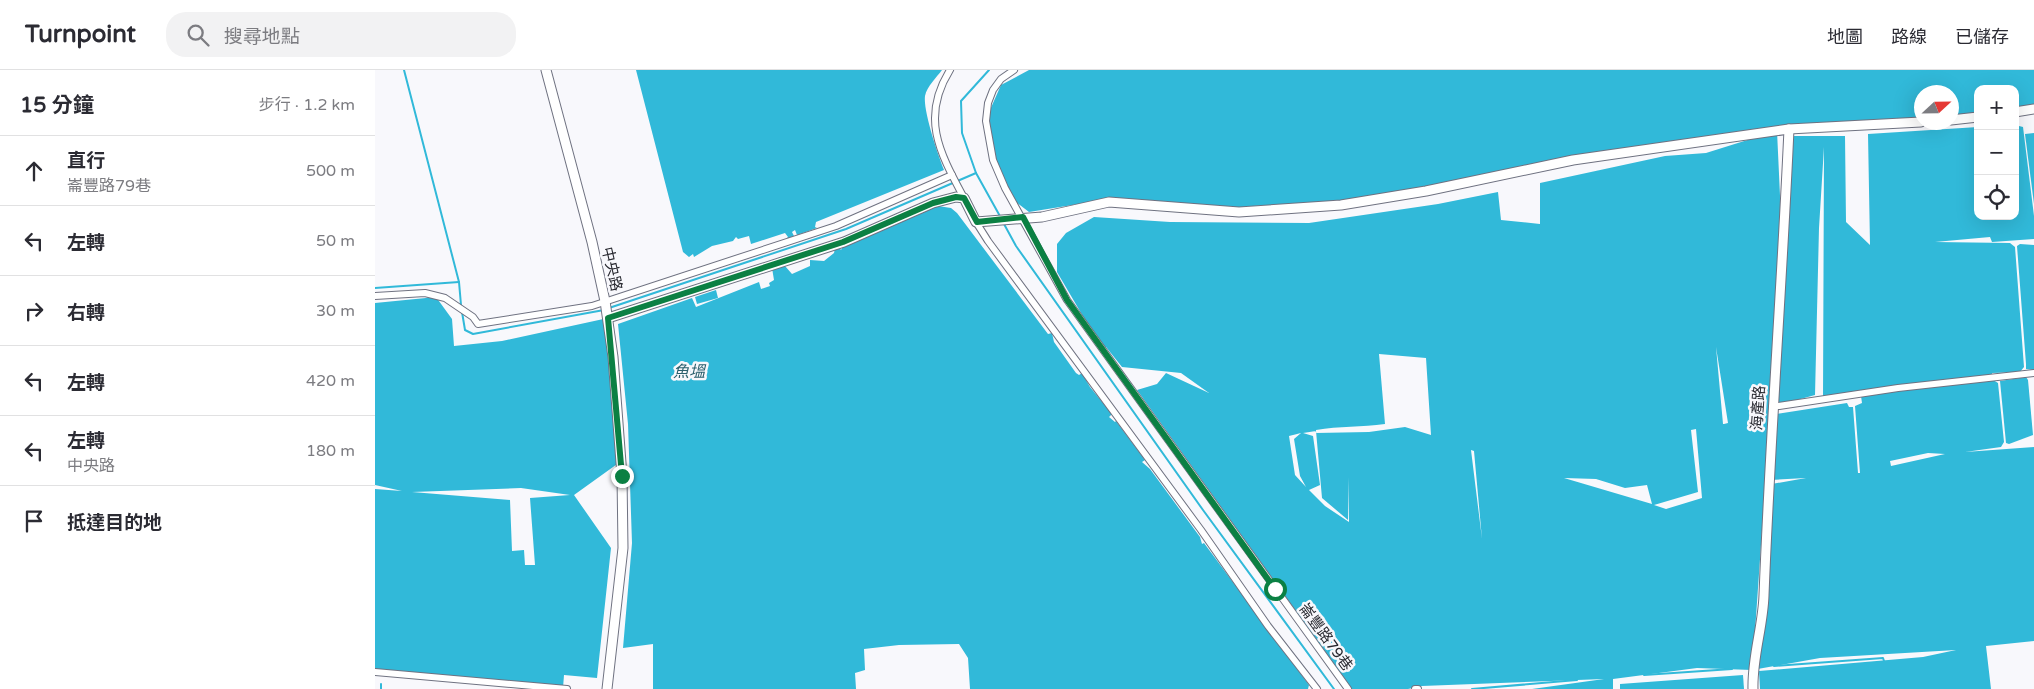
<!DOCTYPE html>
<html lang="zh-TW">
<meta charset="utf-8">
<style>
:root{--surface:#fff;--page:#f2f2f3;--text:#2b2b33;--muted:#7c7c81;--line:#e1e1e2}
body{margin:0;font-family:"Varela Round","Noto Sans TC",sans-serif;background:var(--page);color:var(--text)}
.controls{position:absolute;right:15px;top:15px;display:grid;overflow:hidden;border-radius:10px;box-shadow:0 5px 20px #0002}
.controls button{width:45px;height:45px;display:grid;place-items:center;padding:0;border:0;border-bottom:1px solid var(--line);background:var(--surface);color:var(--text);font:25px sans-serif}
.compass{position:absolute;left:1539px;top:15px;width:45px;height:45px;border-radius:50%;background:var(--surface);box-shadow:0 5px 20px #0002;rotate:68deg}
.stop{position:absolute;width:15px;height:15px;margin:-11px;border:4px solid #0b8043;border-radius:50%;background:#fff}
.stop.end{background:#0b8043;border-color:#fff;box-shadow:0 1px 5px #0008}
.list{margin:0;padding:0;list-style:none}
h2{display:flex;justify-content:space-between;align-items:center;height:65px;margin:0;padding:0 20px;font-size:21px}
h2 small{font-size:16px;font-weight:400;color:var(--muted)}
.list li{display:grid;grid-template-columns:32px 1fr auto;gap:15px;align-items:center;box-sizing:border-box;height:70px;padding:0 20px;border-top:1px solid var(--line)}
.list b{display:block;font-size:19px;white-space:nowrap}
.list p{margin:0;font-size:16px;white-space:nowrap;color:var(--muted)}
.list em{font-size:16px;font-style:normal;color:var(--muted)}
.icon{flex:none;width:28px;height:28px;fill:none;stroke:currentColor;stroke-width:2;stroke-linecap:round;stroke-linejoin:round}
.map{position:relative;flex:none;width:1659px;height:619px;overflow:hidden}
header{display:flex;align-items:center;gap:30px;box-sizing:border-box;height:70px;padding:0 25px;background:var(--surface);border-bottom:1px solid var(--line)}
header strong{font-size:24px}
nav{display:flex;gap:28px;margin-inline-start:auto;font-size:18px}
.search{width:350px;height:45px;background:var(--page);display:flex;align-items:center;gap:12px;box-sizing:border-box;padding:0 18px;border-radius:20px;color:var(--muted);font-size:19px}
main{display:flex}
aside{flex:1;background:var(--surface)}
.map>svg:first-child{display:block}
.water{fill:#31b9d9;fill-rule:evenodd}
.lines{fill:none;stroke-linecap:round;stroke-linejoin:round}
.stream{stroke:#31b9d9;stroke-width:2}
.minor-casing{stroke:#6f7281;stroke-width:8}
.tertiary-casing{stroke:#6f7281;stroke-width:11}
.minor{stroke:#fff;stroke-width:6}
.tertiary{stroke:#fff;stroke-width:9}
.route{stroke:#0b8043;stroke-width:6}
.labels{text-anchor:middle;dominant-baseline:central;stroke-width:5;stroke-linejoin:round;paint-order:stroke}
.street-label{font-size:15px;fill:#282930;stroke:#f8f8fc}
.water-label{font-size:16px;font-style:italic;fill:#2a5f6d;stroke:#f8f8fc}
</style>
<header>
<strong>Turnpoint</strong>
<div class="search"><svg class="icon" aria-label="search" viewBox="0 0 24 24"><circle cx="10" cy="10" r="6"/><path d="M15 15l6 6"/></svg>搜尋地點</div>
<nav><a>地圖</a><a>路線</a><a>已儲存</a></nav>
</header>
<main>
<aside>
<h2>15 分鐘<small>步行 · 1.2 km</small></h2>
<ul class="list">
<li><svg class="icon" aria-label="ahead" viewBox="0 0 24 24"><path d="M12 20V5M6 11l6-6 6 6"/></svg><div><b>直行</b><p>崙豐路79巷</p></div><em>500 m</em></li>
<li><svg class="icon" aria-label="left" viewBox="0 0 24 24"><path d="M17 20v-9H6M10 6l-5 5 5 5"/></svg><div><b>左轉</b></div><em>50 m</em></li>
<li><svg class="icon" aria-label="right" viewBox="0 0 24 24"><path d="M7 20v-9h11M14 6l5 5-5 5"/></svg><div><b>右轉</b></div><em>30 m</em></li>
<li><svg class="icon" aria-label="left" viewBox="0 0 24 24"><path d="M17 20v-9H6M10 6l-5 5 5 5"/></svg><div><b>左轉</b></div><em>420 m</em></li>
<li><svg class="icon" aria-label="left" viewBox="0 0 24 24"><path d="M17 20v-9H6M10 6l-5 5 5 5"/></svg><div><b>左轉</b><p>中央路</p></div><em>180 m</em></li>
<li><svg class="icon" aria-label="arrive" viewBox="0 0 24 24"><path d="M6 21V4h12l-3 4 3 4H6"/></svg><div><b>抵達目的地</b></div></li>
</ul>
</aside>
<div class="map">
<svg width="1659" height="619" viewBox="0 0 1659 619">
<rect width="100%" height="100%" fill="#f8f8fc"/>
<g class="water">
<path d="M 261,0 L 567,0 C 562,7 552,16 550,26 C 548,41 563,85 569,100 L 441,152 L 440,157 L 442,158 L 422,165 L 420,160 L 417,162 L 419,166 L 411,169 L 413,167 L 410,163 L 376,174 L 374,166 L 363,169 L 361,167 L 358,171 L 337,176 L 319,187 L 318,184 L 314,187 L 308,182 Z"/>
<path d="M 654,0 L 1659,0 L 1659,35 L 1640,38 L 1640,19 L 1603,19 L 1603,44 L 1577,46 L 1576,22 L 1546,22 L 1546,48 L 1402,61 L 1406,147 L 1411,66 L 1470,66 L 1471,152 L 1495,175 L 1493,64 L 1603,57 L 1603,146 L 1640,146 L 1640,55 L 1648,57 L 1659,146 L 1659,169 L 1617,172 L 1615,167 L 1560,172 L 1635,173 L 1640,177 L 1649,297 L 1645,302 L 1617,303 L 1618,310 L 1623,313 L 1629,372 L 1626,377 L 1590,382 L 1659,377 L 1659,571 L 1611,576 L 1616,619 L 1385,619 L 1384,601 L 1548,587 L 1581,580 L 1445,588 L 1377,600 L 1322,598 L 1238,609 L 1238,619 L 1157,619 L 1229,609 L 1047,616 L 1033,619 L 977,619 L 762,320 L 782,314 L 791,303 L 834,323 L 806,303 L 747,297 L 731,277 L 726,277 L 682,202 L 682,174 L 691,163 L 719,147 L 795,152 L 934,153 L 1063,134 L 1123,122 L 1126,150 L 1165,154 L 1165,113 L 1290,86 L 1331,83 L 1398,62 L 1214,88 L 994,131 L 878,136 L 879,143 L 716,132 L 654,142 L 636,128 L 614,81 L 611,49 L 626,15 ZM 1449,77 L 1448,329 L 1486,326 L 1487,333 L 1480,336 L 1485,403 L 1483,403 L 1478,337 L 1474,337 L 1472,333 L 1401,344 L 1395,410 L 1431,408 L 1391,415 L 1387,533 L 1378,590 L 1400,273 L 1397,337 L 1440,325 L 1444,158 ZM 1341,277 L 1353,353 L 1349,354 L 1348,354 ZM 1004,284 L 1051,288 L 1056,365 L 1030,357 L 994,362 L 941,363 L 941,360 C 964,356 987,357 1010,354 ZM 1321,359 L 1327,428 L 1291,439 L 1279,435 L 1323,422 L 1316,360 ZM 941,361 L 947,428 L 973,450 L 973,407 L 974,452 L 950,436 L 934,420 L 945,415 L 938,366 L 928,363 ZM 926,363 L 919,369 L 925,406 L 931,417 L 920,405 L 914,366 ZM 1096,380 L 1099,381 L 1107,469 ZM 1553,383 L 1570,384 L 1516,396 L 1515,391 ZM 1189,408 L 1221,409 L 1250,418 L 1272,415 L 1277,434 Z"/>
<polygon points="1659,63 1659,134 1650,64"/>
<polygon points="563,136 576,138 582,143 673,264 677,263 679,272 701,303 704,305 707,303 715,317 737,344 734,347 740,352 741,351 770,390 767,392 775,399 825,467 827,474 829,473 934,615 933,619 595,619 593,588 584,574 524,575 489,579 490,600 480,603 481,619 278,619 278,574 248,578 257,473 253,354 243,254 317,228 321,237 384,212 386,219 395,216 394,213 399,210 397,198 410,196 417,204 435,196 435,190 449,191 459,183 460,178 464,177 466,180 468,176"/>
<polygon points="1645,174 1659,175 1659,300 1651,299 1651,294 1642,176"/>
<polygon points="341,220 343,228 322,234 320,227"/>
<path d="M 61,227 L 77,249 L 79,276 L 127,271 L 233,248 L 245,392 L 199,425 L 236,478 L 222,608 L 189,605 L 188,618 L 0,601 L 0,419 L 27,421 L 0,415 L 0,233 ZM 146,418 L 195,425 L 155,428 L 160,495 L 150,495 L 149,480 L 137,481 L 135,430 L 37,422 Z"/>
<polygon points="1651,307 1653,310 1658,365 1634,374 1631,373 1625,311"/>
<polygon points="1368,605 1369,619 1245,619 1245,614"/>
</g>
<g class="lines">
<g class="stream">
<polyline points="29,0 84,212 86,235"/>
<polyline points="614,0 586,31 587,63 601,103 626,148"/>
<polyline points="629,154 641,176 828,440 959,619"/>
<polyline points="0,218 84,212"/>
<polyline points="234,238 471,159 601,103"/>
<polyline points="87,242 90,260 98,264 229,240"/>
<polyline points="1399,596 1508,588 1509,591"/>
<polyline points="1269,605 1357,599"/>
<polyline points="6,619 6,614"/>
<polyline points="1097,619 1202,610"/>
</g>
<g class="minor-casing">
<g id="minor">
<path d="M 575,0 C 545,48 565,83 589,128"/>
<polyline points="639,0 626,9 618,20 613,33 611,51 618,90 630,118 692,230 973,619"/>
<polyline points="601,152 613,171 826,460 893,556 942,619"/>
<polyline points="0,226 50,223 70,228 98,247 103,254 217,236 461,156 577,105"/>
<polyline points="1397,337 1523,318 1659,303"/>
<polyline points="0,602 192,619"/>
<polyline points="1040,619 1043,619"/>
</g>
</g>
<g class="tertiary-casing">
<g id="tertiary">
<polyline points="171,0 217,172 230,231 238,287 247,406 248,478 232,619"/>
<polyline points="1640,42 1659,39"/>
<polyline points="1576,50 1603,47"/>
<polyline points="233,248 469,172 558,133 581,127 589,128 601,152 667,147 734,132 864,142 966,135 1051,121 1198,90 1414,59 1546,52"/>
<path d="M 1378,619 C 1377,587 1388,557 1389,525 C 1395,369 1407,214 1414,59"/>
</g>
</g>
<use href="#minor" class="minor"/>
<use href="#tertiary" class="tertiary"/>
</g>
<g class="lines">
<polyline class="route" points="247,406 233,248 468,172 558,133 581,127 589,128 602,152 648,147 692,230 900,519"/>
</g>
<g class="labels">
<g class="street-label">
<text transform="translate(237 199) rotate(77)">中央路</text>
<text transform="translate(1383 338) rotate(-86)">海產路</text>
<text transform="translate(951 567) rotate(54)">崙豐路79巷</text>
</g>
<g class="water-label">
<text x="314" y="302">魚塭</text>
</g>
</g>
</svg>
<div class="controls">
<button>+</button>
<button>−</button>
<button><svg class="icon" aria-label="locate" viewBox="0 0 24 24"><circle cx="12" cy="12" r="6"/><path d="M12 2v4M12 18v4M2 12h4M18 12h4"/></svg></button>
</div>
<svg class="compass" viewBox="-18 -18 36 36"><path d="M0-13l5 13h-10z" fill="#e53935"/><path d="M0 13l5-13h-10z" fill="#7c7c81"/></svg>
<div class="stop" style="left:900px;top:519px"></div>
<div class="stop end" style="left:247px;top:406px"></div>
</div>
</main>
